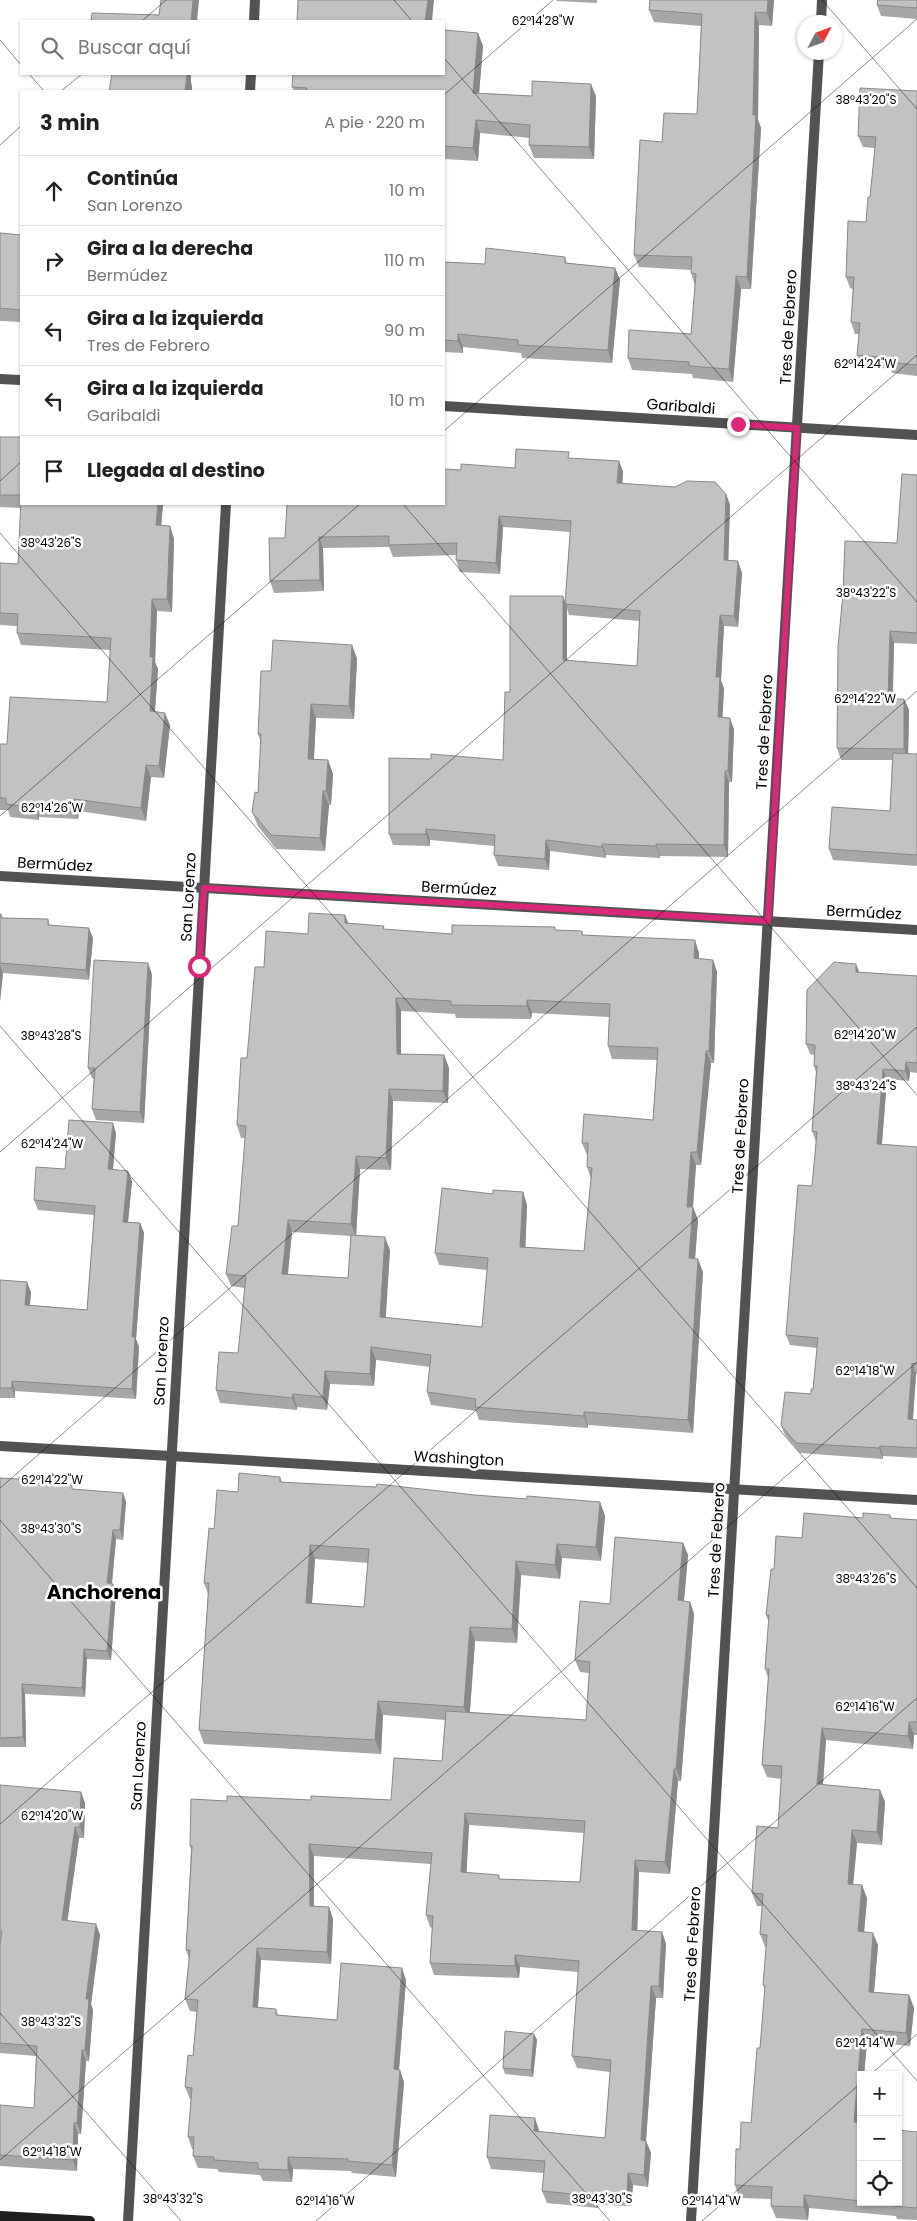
<!DOCTYPE html>
<html lang="es">
<meta charset="utf-8">
<style>
:root{--surface:#fff;--page:#f2f2f2;--text:#222;--muted:#767676;--line:#e0e0e0}
body{margin:0;font-family:Poppins,sans-serif;background:var(--page);color:var(--text)}
.controls{position:absolute;right:15px;bottom:15px;display:grid;overflow:hidden;border-radius:0px;box-shadow:0 1px 4px #0004}
.controls button{width:45px;height:45px;display:grid;place-items:center;padding:0;border:0;border-bottom:1px solid var(--line);background:var(--surface);color:var(--text);font:25px sans-serif}
.compass{position:absolute;left:797px;top:15px;width:45px;height:45px;border-radius:50%;background:var(--surface);box-shadow:0 1px 4px #0004;rotate:49deg}
.stop{position:absolute;width:15px;height:15px;margin:-11px;border:4px solid #db2777;border-radius:50%;background:#fff}
.stop.end{background:#db2777;border-color:#fff;box-shadow:0 1px 5px #0008}
.list{margin:0;padding:0;list-style:none}
h2{display:flex;justify-content:space-between;align-items:center;height:65px;margin:0;padding:0 20px;font-size:21px}
h2 small{font-size:16px;font-weight:400;color:var(--muted)}
.list li{display:grid;grid-template-columns:32px 1fr auto;gap:15px;align-items:center;box-sizing:border-box;height:70px;padding:0 20px;border-top:1px solid var(--line)}
.list b{display:block;font-size:19px;white-space:nowrap}
.list p{margin:0;font-size:16px;white-space:nowrap;color:var(--muted)}
.list em{font-size:16px;font-style:normal;color:var(--muted)}
.icon{flex:none;width:28px;height:28px;fill:none;stroke:currentColor;stroke-width:2;stroke-linecap:round;stroke-linejoin:round}
.map{position:relative;flex:none;width:917px;height:2221px;overflow:hidden}
.search{position:absolute;background:var(--surface);box-shadow:0 1px 4px #0004;left:20px;top:20px;width:425px;height:55px;display:flex;align-items:center;gap:12px;box-sizing:border-box;padding:0 18px;border-radius:0px;color:var(--muted);font-size:19px}
.panel{position:absolute;background:var(--surface);box-shadow:0 1px 4px #0004;left:20px;top:90px;width:425px;height:415px;border-radius:0px}
.map>svg:first-child{display:block}
.lines{fill:none;stroke-linecap:round;stroke-linejoin:round}
.minor{stroke:#525252;stroke-width:10}
.secondary{stroke:#1f1f1f;stroke-width:10}
.wall{fill:#a7a7a7;fill-rule:evenodd}
.shaded-wall{fill:#888}
.building{fill:#c2c2c2;stroke:#888;fill-rule:evenodd}
.route{stroke:#db2777;stroke-width:6}
.ticks{fill:none;stroke:#000;stroke-width:1;stroke-opacity:0.45}
.labels{text-anchor:middle;dominant-baseline:central;stroke-width:5;stroke-linejoin:round;paint-order:stroke}
.street-label{font-size:15px;fill:#000;stroke:#fff}
.district-label{font-size:20px;font-weight:bold;fill:#000;stroke:#fff}
.ticks-label{font-size:12px;text-anchor:middle;fill:#000;stroke:#fff;stroke-width:5;stroke-linejoin:round;paint-order:stroke}
</style>
<div class="map">
<svg width="917" height="2221" viewBox="0 0 917 2221">
<rect width="100%" height="100%" fill="#fff"/>
<g class="lines">
<g class="minor">
<polyline points="254,21 255,0"/>
<polyline points="821,22 822,0"/>
<polyline points="250,91 251,74"/>
<polyline points="0,379 21,380"/>
<polyline points="444,406 917,435"/>
<polyline points="0,876 917,930"/>
<polyline points="0,1446 917,1500"/>
<polyline points="128,2221 226,504"/>
<polyline points="691,2221 819,52"/>
</g>
<polyline class="secondary" points="0,2216 90,2221"/>
</g>
<g class="wall">
<polygon points="556,0 597,0 597,3 557,1"/>
<polygon points="650,0 774,0 772,26 759,25 758,120 761,128 751,289 741,289 733,382 693,378 692,374 632,370 628,358 691,334 695,286 691,273 691,270 639,267 634,255 662,142 697,114 701,26 654,22 649,10"/>
<polygon points="917,0 917,19 881,16 877,5"/>
<polygon points="478,33 483,46 479,93 532,96 596,96 594,159 534,158 529,145 530,138 480,133 478,161 444,159 444,91 294,91 292,87"/>
<polygon points="917,91 917,376 892,373 891,369 862,366 857,355 859,334 855,334 851,322 853,289 850,288 846,277 866,222 870,197 875,148 863,147 858,136"/>
<polygon points="0,233 21,235 21,322 0,321"/>
<polygon points="565,257 567,263 615,268 620,280 612,363 522,358 521,353 463,347 463,353 444,352 444,262 485,264"/>
<polygon points="0,437 21,437 21,504 163,504 161,526 170,526 174,539 172,612 157,611 155,662 158,669 155,711 170,725 164,778 151,777 146,821 79,811 78,819 39,817 39,820 10,817 8,810 0,810 0,744 7,744 107,702 110,650 21,645 17,633 17,626 0,625 0,563 18,564 21,508 0,507"/>
<path d="M 571,458 L 619,461 L 623,472 L 622,483 L 726,494 L 730,505 L 728,561 L 742,573 L 738,627 L 724,626 L 721,680 L 724,689 L 722,718 L 734,729 L 732,782 L 729,782 L 728,857 L 660,856 L 660,858 L 606,855 L 606,858 L 550,851 L 549,870 L 498,866 L 494,855 L 494,846 L 430,840 L 430,846 L 393,845 L 389,834 L 431,759 L 503,760 L 510,692 L 565,603 L 570,532 L 503,527 L 500,574 L 460,572 L 456,560 L 456,555 L 393,557 L 389,547 L 323,548 L 324,591 L 274,593 L 270,581 L 285,538 L 461,470 L 515,468 ZM 567,608 L 569,615 L 639,621 L 637,666 L 567,661 Z"/>
<polygon points="917,475 917,644 894,643 893,699 904,699 909,710 908,754 917,754 917,866 833,860 829,849 890,811 892,760 841,760 837,748"/>
<polygon points="352,645 357,659 354,719 316,718 314,759 328,760 333,774 331,805 329,805 325,851 276,849 258,826 252,812 258,793 261,743 258,734 271,671"/>
<polygon points="0,914 1,914 3,918 48,919 50,926 93,938 89,980 3,973 0,1001"/>
<path d="M 348,923 L 385,930 L 452,934 L 556,930 L 582,931 L 583,935 L 699,953 L 699,959 L 713,960 L 717,972 L 714,1063 L 711,1063 L 701,1165 L 696,1165 L 693,1207 L 698,1220 L 695,1259 L 703,1272 L 693,1433 L 588,1425 L 588,1428 L 479,1420 L 476,1411 L 431,1405 L 427,1392 L 430,1367 L 376,1360 L 374,1386 L 330,1384 L 327,1410 L 297,1407 L 297,1410 L 220,1403 L 216,1390 L 238,1353 L 245,1288 L 231,1286 L 226,1274 L 238,1226 L 245,1138 L 241,1138 L 237,1125 L 247,1058 L 264,967 L 308,934 ZM 401,1011 L 455,1014 L 456,1018 L 531,1019 L 532,1013 L 609,1017 L 608,1046 L 612,1059 L 657,1060 L 653,1120 L 582,1143 L 587,1155 L 587,1167 L 591,1179 L 584,1251 L 525,1247 L 527,1205 L 523,1192 L 493,1194 L 435,1253 L 439,1265 L 487,1270 L 482,1327 L 385,1318 L 390,1250 L 356,1235 L 360,1169 L 391,1170 L 393,1101 L 448,1103 L 449,1068 L 444,1055 L 401,1054 ZM 292,1232 L 351,1236 L 348,1278 L 288,1275 Z"/>
<polygon points="859,972 917,976 917,1073 910,1072 909,1081 887,1079 882,1144 917,1147 917,1374 916,1374 913,1420 917,1420 917,1458 883,1456 883,1459 800,1453 785,1435 781,1425 811,1394 813,1389 817,1348 790,1345 786,1335 812,1186 816,1142 812,1131 816,1072 814,1066 814,1055 810,1054 806,1044"/>
<polygon points="152,974 144,1123 96,1120 92,1109 94,1079 92,1078 88,1068"/>
<polygon points="116,1133 113,1169 132,1181 128,1222 140,1223 144,1233 136,1339 139,1347 136,1399 15,1391 15,1398 0,1398 0,1280 31,1292 30,1305 87,1310 94,1215 38,1210 34,1200 65,1169"/>
<path d="M 280,1477 L 282,1482 L 527,1499 L 600,1502 L 605,1516 L 601,1561 L 562,1558 L 560,1579 L 521,1575 L 517,1643 L 475,1641 L 470,1712 L 586,1720 L 589,1673 L 580,1672 L 575,1660 L 610,1604 L 683,1543 L 688,1555 L 684,1601 L 690,1602 L 694,1614 L 681,1781 L 678,1781 L 670,1874 L 639,1872 L 637,1931 L 662,1932 L 666,1944 L 663,1998 L 656,1998 L 646,2141 L 651,2153 L 648,2187 L 633,2185 L 631,2206 L 598,2205 L 598,2208 L 547,2203 L 542,2191 L 544,2173 L 491,2169 L 487,2157 L 539,2130 L 539,2132 L 605,2138 L 610,2072 L 577,2068 L 572,2056 L 578,1972 L 520,1967 L 519,1978 L 434,1975 L 430,1963 L 432,1928 L 430,1927 L 426,1915 L 431,1864 L 314,1856 L 314,1906 L 329,1907 L 333,1919 L 331,1964 L 261,1960 L 258,2008 L 276,2009 L 278,2015 L 337,2020 L 406,1980 L 399,2070 L 404,2082 L 396,2177 L 352,2173 L 351,2171 L 293,2169 L 292,2182 L 263,2181 L 260,2175 L 219,2172 L 217,2169 L 198,2168 L 193,2156 L 194,2149 L 192,2149 L 188,2137 L 191,2099 L 190,2099 L 185,2087 L 193,2056 L 197,2012 L 190,2011 L 185,1999 L 189,1959 L 186,1950 L 191,1850 L 190,1846 L 227,1801 L 311,1800 L 391,1800 L 442,1761 L 445,1720 L 383,1715 L 381,1754 L 204,1744 L 199,1730 L 208,1594 L 204,1583 L 214,1529 ZM 315,1559 L 368,1563 L 364,1607 L 312,1603 ZM 469,1825 L 584,1833 L 580,1882 L 501,1879 L 466,1873 Z"/>
<polygon points="0,1478 51,1485 74,1489 123,1493 126,1502 123,1540 116,1539 112,1583 116,1593 111,1660 87,1659 85,1697 25,1694 26,1747 0,1747"/>
<polygon points="890,1515 891,1518 917,1520 917,1735 914,1735 913,1749 826,1740 823,1785 880,1790 885,1802 882,1845 857,1843 853,1884 867,1898 864,1932 878,1945 874,1992 909,1995 914,2008 910,2046 867,2042 864,2075 861,2075 861,2108 859,2123 861,2123 861,2202 898,2202 917,2132 917,2220 897,2219 896,2216 809,2208 808,2220 776,2218 771,2206 771,2199 739,2198 735,2185 740,2149 751,2123 760,2048 765,1989 763,1985 766,1947 765,1947 760,1934 762,1906 757,1906 752,1893 778,1828 781,1779 767,1777 762,1765 768,1678 765,1669 769,1623 766,1615 774,1569 802,1538 863,1518"/>
<polygon points="0,1785 85,1803 84,1838 79,1838 67,1921 96,1924 100,1935 91,2004 93,2010 89,2061 86,2061 81,2134 78,2134 77,2171 0,2166 0,2105 34,2108 36,2056 0,2053"/>
<polygon points="534,2034 537,2040 533,2077 505,2074 503,2068"/>
</g>
<g class="shaded-wall">
<polygon points="193,0 199,0 197,21 191,21"/>
<polygon points="428,0 434,0 432,21 425,21"/>
<polygon points="768,0 774,0 772,26 767,13"/>
<polygon points="755,12 759,25 758,120 761,128 751,289 747,277 753,115"/>
<polygon points="478,33 483,46 478,106 473,93"/>
<polygon points="186,74 191,74 191,82 192,86 192,91 185,91"/>
<polygon points="591,84 596,96 594,159 589,147"/>
<polygon points="476,120 480,133 478,161 473,148"/>
<polygon points="615,268 620,280 612,363 608,350"/>
<polygon points="736,276 741,289 733,382 729,369"/>
<polygon points="458,334 463,347 463,353 458,341"/>
<polygon points="619,461 623,472 622,494 617,483"/>
<polygon points="726,494 730,505 728,572 724,560"/>
<polygon points="158,504 163,504 160,538 156,525"/>
<polygon points="499,516 503,527 500,574 496,563"/>
<polygon points="170,526 174,539 172,612 167,599"/>
<polygon points="319,537 323,548 324,591 320,580"/>
<polygon points="738,561 742,573 738,627 734,616"/>
<polygon points="563,596 567,607 567,671 563,660"/>
<polygon points="152,599 157,611 155,662 158,669 154,723 150,711 150,657"/>
<polygon points="720,615 724,626 721,680 724,689 722,728 718,717 716,677"/>
<polygon points="890,631 894,643 892,710 888,699"/>
<polygon points="352,645 357,659 354,719 349,706"/>
<polygon points="904,699 909,710 908,760 904,749"/>
<polygon points="311,704 316,718 313,773 308,759"/>
<polygon points="165,713 170,725 164,778 159,766"/>
<polygon points="730,718 734,729 732,782 728,771"/>
<polygon points="328,760 333,774 331,805 326,791"/>
<polygon points="146,765 151,777 146,821 141,808"/>
<polygon points="725,771 729,782 728,857 724,845"/>
<polygon points="323,791 329,805 325,851 320,838"/>
<polygon points="74,799 79,811 78,819 74,807"/>
<polygon points="34,805 39,817 39,820 34,808"/>
<polygon points="426,829 430,840 430,846 426,834"/>
<polygon points="546,840 550,851 549,870 545,859"/>
<polygon points="602,844 606,855 606,858 602,847"/>
<polygon points="656,844 660,856 660,858 656,846"/>
<polygon points="345,915 350,927 345,923"/>
<polygon points="89,928 93,938 89,980 86,970"/>
<polygon points="695,940 699,953 698,971 694,958"/>
<polygon points="713,960 717,972 714,1063 709,1051"/>
<polygon points="148,963 152,974 144,1123 140,1112"/>
<polygon points="856,964 860,974 856,972"/>
<polygon points="0,965 3,973 0,1001"/>
<polygon points="396,998 401,1011 401,1067 397,1054"/>
<polygon points="527,1000 532,1013 531,1019 527,1006"/>
<polygon points="706,1051 711,1063 701,1165 697,1152"/>
<polygon points="444,1055 449,1068 448,1103 443,1091"/>
<polygon points="906,1062 910,1072 909,1081 905,1071"/>
<polygon points="883,1069 887,1079 881,1154 877,1144"/>
<polygon points="389,1089 393,1101 391,1170 386,1158"/>
<polygon points="113,1123 116,1133 112,1179 108,1169"/>
<polygon points="691,1152 696,1165 692,1219 687,1207"/>
<polygon points="356,1156 360,1169 356,1237 351,1224"/>
<polygon points="128,1171 132,1181 127,1232 123,1222"/>
<polygon points="523,1192 527,1205 525,1260 520,1247"/>
<polygon points="693,1207 698,1220 694,1271 689,1258"/>
<polygon points="288,1220 292,1232 286,1287 282,1274"/>
<polygon points="140,1223 144,1233 136,1339 139,1347 136,1399 132,1389 132,1337"/>
<polygon points="385,1237 390,1250 385,1330 380,1317"/>
<polygon points="698,1259 703,1272 693,1433 688,1420"/>
<polygon points="27,1282 31,1292 29,1315 25,1305"/>
<polygon points="371,1347 376,1360 374,1386 370,1374"/>
<polygon points="912,1363 916,1374 912,1430 908,1419"/>
<polygon points="325,1371 330,1384 327,1410 323,1397"/>
<polygon points="12,1381 15,1391 15,1398 12,1388"/>
<polygon points="293,1394 297,1407 297,1410 292,1398"/>
<polygon points="584,1412 588,1425 588,1428 584,1416"/>
<polygon points="880,1446 883,1456 883,1459 879,1448"/>
<polygon points="123,1493 126,1502 123,1540 120,1530"/>
<polygon points="600,1502 605,1516 601,1561 596,1547"/>
<polygon points="113,1530 116,1539 111,1593 107,1583"/>
<polygon points="683,1543 688,1555 683,1612 678,1600"/>
<polygon points="557,1544 562,1558 560,1579 555,1565"/>
<polygon points="310,1545 315,1559 311,1617 306,1603"/>
<polygon points="516,1561 521,1575 517,1643 512,1629"/>
<polygon points="113,1584 116,1593 111,1660 107,1651"/>
<polygon points="690,1602 694,1614 681,1781 676,1769"/>
<polygon points="470,1627 475,1641 469,1721 464,1707"/>
<polygon points="84,1649 87,1659 85,1697 82,1688"/>
<polygon points="22,1684 25,1694 26,1747 23,1737"/>
<polygon points="378,1701 383,1715 381,1754 375,1740"/>
<polygon points="909,1722 914,1735 913,1749 908,1736"/>
<polygon points="822,1728 826,1740 822,1797 817,1784"/>
<polygon points="674,1769 678,1781 670,1874 665,1862"/>
<polygon points="880,1790 885,1802 882,1845 877,1832"/>
<polygon points="81,1792 85,1803 84,1838 80,1827"/>
<polygon points="465,1813 469,1825 466,1884 461,1872"/>
<polygon points="75,1827 79,1838 66,1931 62,1920"/>
<polygon points="852,1830 857,1843 852,1897 848,1884"/>
<polygon points="309,1844 314,1856 314,1918 310,1906"/>
<polygon points="635,1860 639,1872 637,1942 632,1930"/>
<polygon points="862,1885 867,1898 863,1944 858,1931"/>
<polygon points="329,1907 333,1919 331,1964 327,1952"/>
<polygon points="96,1924 100,1935 91,2004 93,2010 89,2061 85,2050 86,1999"/>
<polygon points="662,1932 666,1944 663,1998 659,1986"/>
<polygon points="873,1933 878,1945 873,2004 869,1992"/>
<polygon points="257,1948 261,1960 257,2019 253,2007"/>
<polygon points="515,1955 520,1967 519,1978 515,1966"/>
<polygon points="402,1968 406,1980 398,2081 394,2069"/>
<polygon points="651,1986 656,1998 646,2141 651,2153 648,2187 644,2175 641,2140"/>
<polygon points="909,1995 914,2008 910,2046 906,2033"/>
<polygon points="862,2029 867,2042 864,2075 861,2075 861,2108 858,2135 854,2122"/>
<polygon points="534,2034 537,2040 533,2077 531,2070"/>
<polygon points="82,2050 86,2061 81,2134 77,2123"/>
<polygon points="400,2070 404,2082 396,2177 392,2165"/>
<polygon points="535,2118 539,2130 538,2143 534,2131"/>
<polygon points="74,2123 78,2134 77,2171 73,2160"/>
<polygon points="288,2157 293,2169 292,2182 288,2170"/>
<polygon points="628,2173 633,2185 631,2206 627,2194"/>
<polygon points="594,2193 598,2205 598,2208 593,2196"/>
<polygon points="804,2195 809,2208 808,2220 804,2207"/>
</g>
<g class="building">
<polygon points="161,0 193,0 191,21 91,21 92,13 159,15"/>
<polygon points="298,0 428,0 425,21 297,21"/>
<polygon points="650,0 768,0 767,13 755,12 753,115 756,115 747,277 736,276 729,369 689,366 689,362 628,358 629,330 691,334 696,274 691,273 692,257 634,255 640,140 662,142 664,113 697,114 702,14 649,10"/>
<polygon points="878,0 917,0 917,8 877,5"/>
<polygon points="444,30 478,33 473,93 532,96 532,81 591,84 589,147 529,145 530,125 476,120 473,148 444,146 444,91 306,91 307,88 292,87 293,74 444,74"/>
<polygon points="112,74 187,74 185,91 109,91"/>
<polygon points="860,88 917,91 917,365 888,362 889,358 857,355 860,323 851,322 854,277 846,277 848,221 866,222 868,197 870,197 876,137 858,136"/>
<polygon points="0,233 21,235 21,310 0,308"/>
<polygon points="486,248 565,257 565,263 615,268 608,350 518,345 518,340 458,334 458,341 444,340 444,262 485,264"/>
<rect x="0" y="437" width="21" height="58"/>
<polygon points="516,449 569,452 568,458 619,461 617,483 675,487 687,481 715,482 726,494 724,560 738,561 734,616 720,615 716,677 720,677 718,717 730,718 728,771 725,771 724,845 656,844 656,846 602,844 602,847 546,840 545,859 494,855 495,835 426,829 426,834 389,834 389,758 431,759 431,754 503,760 505,692 510,692 510,596 563,596 563,660 637,666 640,611 565,604 571,521 499,516 496,563 456,560 457,543 389,545 389,536 319,537 320,580 270,581 269,538 285,538 287,504 444,504 444,469 461,470 461,464 515,468"/>
<polygon points="902,474 917,475 917,633 890,631 888,699 904,699 904,749 837,748 838,646 843,594 845,541 897,543"/>
<polygon points="21,499 21,504 158,504 156,525 170,526 167,599 152,599 150,657 153,657 150,711 165,713 159,766 146,765 141,808 74,799 74,807 34,805 34,808 6,804 6,798 0,798 0,744 7,744 10,697 107,702 111,638 17,633 18,614 0,613 0,563 18,564"/>
<polygon points="273,640 352,645 349,706 311,704 308,759 328,760 326,791 323,791 320,838 271,835 252,812 255,792 258,793 261,734 258,734 261,671 271,671"/>
<polygon points="893,753 917,754 917,855 829,849 832,807 890,811"/>
<path d="M 309,913 L 345,915 L 345,923 L 384,926 L 383,929 L 452,934 L 452,925 L 555,927 L 555,930 L 582,931 L 582,935 L 695,940 L 694,958 L 713,960 L 709,1051 L 706,1051 L 697,1152 L 691,1152 L 687,1207 L 693,1207 L 689,1258 L 698,1259 L 688,1420 L 584,1412 L 584,1416 L 475,1407 L 476,1399 L 427,1392 L 431,1355 L 371,1347 L 370,1374 L 325,1371 L 323,1397 L 293,1394 L 292,1398 L 216,1390 L 219,1352 L 238,1353 L 246,1276 L 226,1274 L 232,1226 L 238,1226 L 246,1126 L 237,1125 L 241,1058 L 247,1058 L 255,967 L 264,967 L 266,931 L 308,934 ZM 396,998 L 451,1001 L 451,1005 L 527,1006 L 527,1000 L 610,1004 L 608,1046 L 658,1048 L 653,1120 L 584,1114 L 582,1143 L 588,1143 L 587,1167 L 592,1168 L 584,1251 L 520,1247 L 523,1192 L 493,1190 L 493,1194 L 442,1188 L 435,1253 L 488,1258 L 482,1327 L 380,1317 L 385,1237 L 351,1235 L 348,1278 L 282,1274 L 288,1220 L 351,1224 L 356,1156 L 386,1158 L 389,1089 L 443,1091 L 444,1055 L 397,1054 Z"/>
<polygon points="0,914 1,914 1,918 48,919 48,925 89,928 86,970 0,963"/>
<polygon points="94,960 148,963 140,1112 92,1109 95,1068 88,1068"/>
<polygon points="834,962 856,964 856,972 917,976 917,1063 906,1062 905,1071 883,1069 877,1144 917,1147 917,1364 912,1363 908,1419 917,1420 917,1448 880,1446 879,1448 796,1443 781,1425 785,1392 811,1394 811,1389 813,1389 818,1338 786,1335 798,1185 812,1186 817,1132 812,1131 817,1066 814,1066 815,1045 806,1044 807,990"/>
<polygon points="69,1120 113,1123 108,1169 128,1171 123,1222 140,1223 132,1337 135,1337 132,1389 12,1381 12,1388 0,1388 0,1280 27,1282 25,1305 87,1310 95,1206 34,1200 36,1167 65,1169"/>
<path d="M 239,1473 L 280,1477 L 280,1482 L 376,1487 L 377,1484 L 475,1495 L 527,1499 L 527,1496 L 600,1502 L 596,1547 L 557,1544 L 555,1565 L 516,1561 L 512,1629 L 470,1627 L 464,1707 L 378,1701 L 375,1740 L 199,1730 L 209,1583 L 204,1583 L 209,1528 L 214,1529 L 217,1490 L 238,1492 ZM 310,1545 L 369,1549 L 364,1607 L 306,1603 Z"/>
<polygon points="19,1477 49,1478 48,1484 72,1485 72,1489 123,1493 120,1530 113,1530 107,1583 113,1584 107,1651 84,1649 82,1688 22,1684 23,1737 0,1738 0,1478 19,1479"/>
<polygon points="804,1513 863,1518 863,1513 890,1515 890,1518 917,1520 917,1722 909,1722 908,1736 822,1728 817,1784 880,1790 877,1832 852,1830 848,1884 862,1885 858,1931 873,1933 869,1992 909,1995 906,2033 862,2029 854,2122 861,2123 861,2201 804,2195 804,2207 771,2206 772,2187 735,2185 736,2149 740,2149 741,2122 751,2123 757,2048 760,2048 765,1986 763,1985 767,1935 760,1934 763,1894 752,1893 757,1826 778,1828 782,1766 762,1765 769,1669 765,1669 769,1615 766,1615 771,1569 774,1569 776,1536 802,1538"/>
<path d="M 615,1537 L 683,1543 L 678,1600 L 690,1602 L 676,1769 L 674,1769 L 665,1862 L 635,1860 L 632,1930 L 662,1932 L 659,1986 L 651,1986 L 641,2140 L 646,2141 L 644,2175 L 628,2173 L 627,2194 L 594,2193 L 593,2196 L 542,2191 L 545,2161 L 487,2157 L 490,2115 L 535,2118 L 534,2131 L 605,2138 L 611,2060 L 572,2056 L 579,1961 L 515,1955 L 515,1966 L 430,1963 L 433,1916 L 426,1915 L 432,1853 L 309,1844 L 310,1906 L 329,1907 L 327,1952 L 257,1948 L 253,2007 L 276,2009 L 276,2015 L 337,2020 L 341,1963 L 402,1968 L 394,2069 L 400,2070 L 392,2165 L 348,2161 L 348,2159 L 288,2157 L 288,2170 L 258,2169 L 258,2163 L 214,2160 L 214,2157 L 193,2156 L 194,2137 L 188,2137 L 192,2088 L 185,2087 L 188,2055 L 193,2056 L 198,2000 L 185,1999 L 190,1950 L 186,1950 L 192,1846 L 190,1846 L 191,1799 L 227,1801 L 227,1796 L 311,1800 L 311,1796 L 391,1800 L 394,1758 L 442,1761 L 446,1711 L 586,1720 L 590,1662 L 575,1660 L 580,1601 L 610,1604 ZM 465,1813 L 585,1821 L 580,1882 L 499,1879 L 499,1875 L 461,1872 Z"/>
<polygon points="0,1785 81,1792 80,1827 75,1827 62,1920 96,1924 86,1999 89,1999 85,2050 82,2050 77,2123 74,2123 73,2160 0,2155 0,2105 34,2108 37,2046 0,2043 0,1944 2,1931 0,1931"/>
<polygon points="505,2031 534,2034 531,2070 503,2068"/>
<polygon points="898,2130 917,2132 917,2208 893,2206 893,2204 876,2202 898,2202"/>
</g>
<g class="lines">
<polyline class="route" points="199,966 204,888 768,921 797,428 738,424"/>
</g>
<path class="ticks" d="M 394,0 L 412,21M 822,0 L 917,109M 142,21 L 166,0M 0,40 L 21,65M 444,58 L 917,602M 29,74 L 44,91M 61,91 L 82,74M 444,95 L 553,0M 0,145 L 21,126M 444,431 L 917,19M 0,481 L 21,462M 403,504 L 917,1095M 0,533 L 917,1588M 0,816 L 360,504M 0,1026 L 917,2081M 0,1152 L 917,355M 0,1488 L 917,691M 0,1520 L 610,2221M 0,1824 L 917,1027M 0,2013 L 181,2221M 870,2075 L 917,2034M 0,2160 L 917,1362M 316,2221 L 917,1698M 702,2221 L 861,2083"/>
<g class="labels">
<g class="street-label">
<text transform="translate(788 327) rotate(-87)">Tres de Febrero</text>
<text transform="translate(681 406) rotate(4)">Garibaldi</text>
<text transform="translate(764 732) rotate(-87)">Tres de Febrero</text>
<text transform="translate(55 864) rotate(3)">Bermúdez</text>
<text transform="translate(459 888) rotate(3)">Bermúdez</text>
<text transform="translate(188 897) rotate(-87)">San Lorenzo</text>
<text transform="translate(864 912) rotate(3)">Bermúdez</text>
<text transform="translate(740 1136) rotate(-87)">Tres de Febrero</text>
<text transform="translate(161 1361) rotate(-87)">San Lorenzo</text>
<text transform="translate(459 1458) rotate(3)">Washington</text>
<text transform="translate(716 1540) rotate(-87)">Tres de Febrero</text>
<text transform="translate(138 1766) rotate(-87)">San Lorenzo</text>
<text transform="translate(692 1944) rotate(-87)">Tres de Febrero</text>
</g>
<g class="district-label">
<text x="104" y="1592">Anchorena</text>
</g>
</g>
<g class="ticks-label">
<text x="543" y="25">62°14'28"W</text>
<text x="866" y="104">38°43'20"S</text>
<text x="865" y="368">62°14'24"W</text>
<text x="51" y="547">38°43'26"S</text>
<text x="866" y="597">38°43'22"S</text>
<text x="865" y="703">62°14'22"W</text>
<text x="52" y="812">62°14'26"W</text>
<text x="865" y="1039">62°14'20"W</text>
<text x="51" y="1040">38°43'28"S</text>
<text x="866" y="1090">38°43'24"S</text>
<text x="52" y="1148">62°14'24"W</text>
<text x="865" y="1375">62°14'18"W</text>
<text x="52" y="1484">62°14'22"W</text>
<text x="51" y="1533">38°43'30"S</text>
<text x="866" y="1583">38°43'26"S</text>
<text x="865" y="1711">62°14'16"W</text>
<text x="52" y="1820">62°14'20"W</text>
<text x="51" y="2026">38°43'32"S</text>
<text x="865" y="2047">62°14'14"W</text>
<text x="52" y="2156">62°14'18"W</text>
<text x="173" y="2203">38°43'32"S</text>
<text x="602" y="2203">38°43'30"S</text>
<text x="325" y="2205">62°14'16"W</text>
<text x="711" y="2205">62°14'14"W</text>
</g>
</svg>
<div class="controls">
<button>+</button>
<button>−</button>
<button><svg class="icon" aria-label="locate" viewBox="0 0 24 24"><circle cx="12" cy="12" r="6"/><path d="M12 2v4M12 18v4M2 12h4M18 12h4"/></svg></button>
</div>
<svg class="compass" viewBox="-18 -18 36 36"><path d="M0-13l5 13h-10z" fill="#e53935"/><path d="M0 13l5-13h-10z" fill="#767676"/></svg>
<div class="stop" style="left:199px;top:966px"></div>
<div class="stop end" style="left:738px;top:424px"></div>
<div class="search"><svg class="icon" aria-label="search" viewBox="0 0 24 24"><circle cx="10" cy="10" r="6"/><path d="M15 15l6 6"/></svg>Buscar aquí</div>
<section class="panel">
<h2>3 min<small>A pie · 220 m</small></h2>
<ul class="list">
<li><svg class="icon" aria-label="ahead" viewBox="0 0 24 24"><path d="M12 20V5M6 11l6-6 6 6"/></svg><div><b>Continúa</b><p>San Lorenzo</p></div><em>10 m</em></li>
<li><svg class="icon" aria-label="right" viewBox="0 0 24 24"><path d="M7 20v-9h11M14 6l5 5-5 5"/></svg><div><b>Gira a la derecha</b><p>Bermúdez</p></div><em>110 m</em></li>
<li><svg class="icon" aria-label="left" viewBox="0 0 24 24"><path d="M17 20v-9H6M10 6l-5 5 5 5"/></svg><div><b>Gira a la izquierda</b><p>Tres de Febrero</p></div><em>90 m</em></li>
<li><svg class="icon" aria-label="left" viewBox="0 0 24 24"><path d="M17 20v-9H6M10 6l-5 5 5 5"/></svg><div><b>Gira a la izquierda</b><p>Garibaldi</p></div><em>10 m</em></li>
<li><svg class="icon" aria-label="arrive" viewBox="0 0 24 24"><path d="M6 21V4h12l-3 4 3 4H6"/></svg><div><b>Llegada al destino</b></div></li>
</ul>
</section>
</div>
